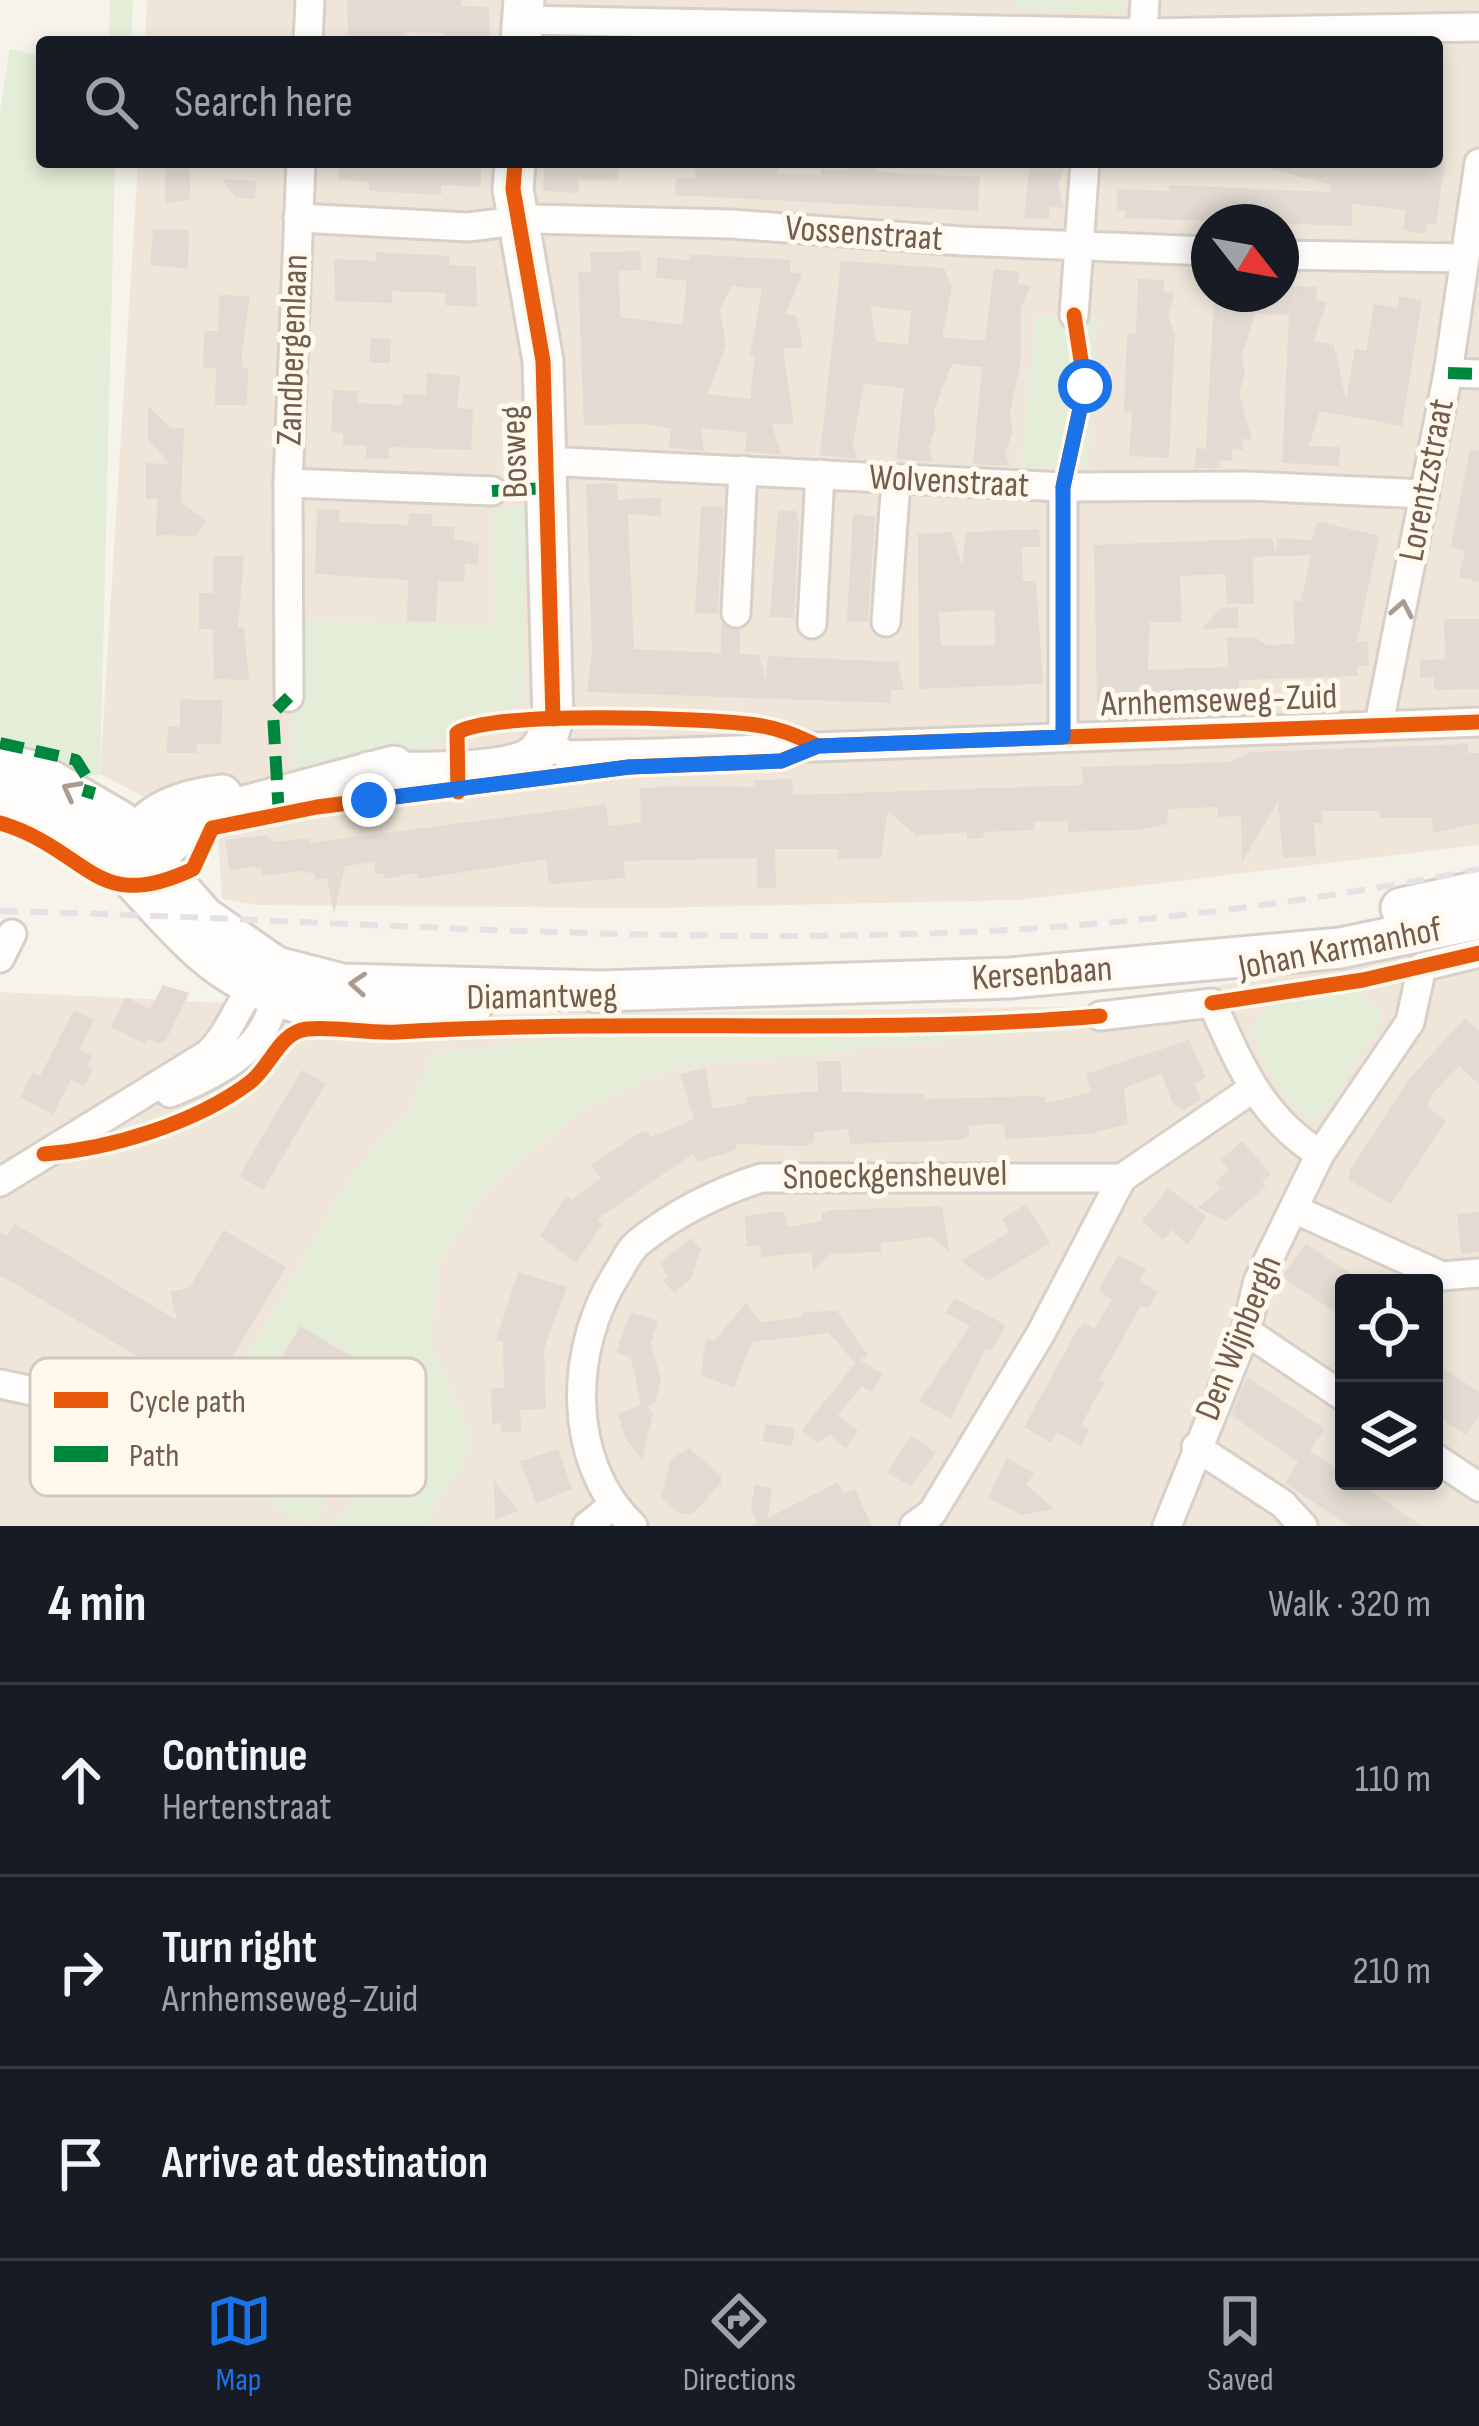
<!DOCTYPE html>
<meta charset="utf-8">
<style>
:root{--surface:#171b24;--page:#20242c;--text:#f1f3f6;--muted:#9ea1a6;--line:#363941;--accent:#1a73e8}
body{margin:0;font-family:"Sofia Sans Condensed",sans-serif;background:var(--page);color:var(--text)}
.controls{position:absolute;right:36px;bottom:36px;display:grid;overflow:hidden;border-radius:12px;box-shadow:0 6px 18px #0003}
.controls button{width:108px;height:108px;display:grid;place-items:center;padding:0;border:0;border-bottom:3px solid var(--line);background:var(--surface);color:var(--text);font:60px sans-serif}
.compass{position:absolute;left:1191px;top:204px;width:108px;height:108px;border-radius:50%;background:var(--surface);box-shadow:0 6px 18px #0003;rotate:121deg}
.stop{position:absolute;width:36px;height:36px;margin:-27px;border:9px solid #1a73e8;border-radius:50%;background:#fff}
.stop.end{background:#1a73e8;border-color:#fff;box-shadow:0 3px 12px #0008}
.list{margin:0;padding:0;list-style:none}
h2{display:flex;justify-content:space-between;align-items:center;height:156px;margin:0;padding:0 48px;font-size:51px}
h2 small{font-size:39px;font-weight:400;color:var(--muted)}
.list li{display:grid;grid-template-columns:78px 1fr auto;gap:36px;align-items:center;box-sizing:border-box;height:192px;padding:0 48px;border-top:3px solid var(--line)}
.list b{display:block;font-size:45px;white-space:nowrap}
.list p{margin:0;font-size:39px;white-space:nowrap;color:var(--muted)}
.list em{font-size:39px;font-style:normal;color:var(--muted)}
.icon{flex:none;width:66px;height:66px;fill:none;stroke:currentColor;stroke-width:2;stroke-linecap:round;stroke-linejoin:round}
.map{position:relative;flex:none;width:1479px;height:1526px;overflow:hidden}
.search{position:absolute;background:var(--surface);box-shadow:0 6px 18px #0003;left:36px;right:36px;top:36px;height:132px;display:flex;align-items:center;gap:30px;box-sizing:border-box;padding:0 42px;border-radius:12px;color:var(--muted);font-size:45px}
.sheet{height:732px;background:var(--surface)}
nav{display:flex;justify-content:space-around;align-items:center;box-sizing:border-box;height:168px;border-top:3px solid var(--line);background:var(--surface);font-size:33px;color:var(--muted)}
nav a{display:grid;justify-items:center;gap:6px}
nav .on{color:var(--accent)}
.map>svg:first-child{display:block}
.residential{fill:#efe6d9;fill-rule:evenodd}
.green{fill:#e3edd7}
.building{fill:#e3dbd3;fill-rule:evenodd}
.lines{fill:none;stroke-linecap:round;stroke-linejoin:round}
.street-casing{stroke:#d6d0c9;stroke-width:33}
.secondary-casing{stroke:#d6d0c9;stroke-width:45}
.street{stroke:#fefdfc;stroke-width:27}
.secondary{stroke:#fefdfc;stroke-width:39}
.rail{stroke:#e5e2e5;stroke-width:6;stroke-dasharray:18 12;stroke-linecap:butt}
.quiet{stroke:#00873e;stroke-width:12;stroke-dasharray:24 12;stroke-linecap:butt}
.cycleway-casing{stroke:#fef8ed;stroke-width:22}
.cycleway{stroke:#e8590c;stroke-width:15}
.oneway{stroke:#ab9c92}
.route{stroke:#1a73e8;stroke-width:15}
.labels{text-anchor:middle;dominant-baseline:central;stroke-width:10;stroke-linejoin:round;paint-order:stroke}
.street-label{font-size:36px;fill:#735c4c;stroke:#fef8ed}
.key{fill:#fef8ed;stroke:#d4c9bd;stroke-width:3}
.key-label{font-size:33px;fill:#735c4c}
</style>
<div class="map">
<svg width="1479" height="1526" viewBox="0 0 1479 1526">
<rect width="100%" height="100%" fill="#f6f3eb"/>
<g class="residential">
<path d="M 147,0 L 1479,0 L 1479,845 L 1019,900 L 651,908 L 258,905 L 222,899 L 218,836 L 100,774 L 138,162 L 1437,162 L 1437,42 L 145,42 ZM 1209,222 L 1281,222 L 1281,294 L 1209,294 Z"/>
<path d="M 1479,936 L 1479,1526 L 0,1526 L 0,992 L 483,1015 L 1112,1006 ZM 1344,1283 L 1434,1283 L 1434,1481 L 1344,1481 Z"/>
</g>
<g class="green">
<polygon points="110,0 133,0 131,42 109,42"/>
<polygon points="1016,0 1123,0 1123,12 1016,10"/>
<polygon points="10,49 42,56 42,162 115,162 100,774 81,778 0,755 0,111"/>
<polygon points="1036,315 1098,318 1088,468 1021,468"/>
<polygon points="493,507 526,507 522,705 456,718 442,744 306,773 294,766 294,621 495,626"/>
<path d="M 1349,987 L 1380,1009 L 1380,1023 L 1322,1116 L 1314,1119 C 1284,1105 1256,1057 1253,1024 L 1269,1005 Z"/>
<path d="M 985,1029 L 1056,1030 L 674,1067 L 583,1108 L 485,1191 L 441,1260 L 430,1343 L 474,1444 L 426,1520 L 429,1526 L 335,1526 L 386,1439 L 345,1393 L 363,1363 L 300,1324 L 199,1495 L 175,1481 L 353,1173 L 409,1110 L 433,1055 C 615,1025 801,1035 985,1029 Z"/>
<polygon points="258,1457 327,1499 311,1526 240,1487"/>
</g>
<g class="building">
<polygon points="347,0 462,0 461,6 489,7 490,42 445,42 445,33 405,32 404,42 348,41"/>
<polygon points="165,162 190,163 190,199 165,204"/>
<polygon points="339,162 481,162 481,187 442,185 441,195 369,191 369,182 338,180"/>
<polygon points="545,162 619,162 618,181 579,180 579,193 543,191"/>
<polygon points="778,162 778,173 821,175 821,169 846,170 847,162 868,162 878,172 980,177 978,211 675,195 676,178 695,179 696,163"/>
<polygon points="1030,162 1067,162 1058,184 1064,208 1050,207 1049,219 1024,218"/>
<polygon points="1268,162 1445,162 1436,224 1427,224 1425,234 1403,230 1406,210 1352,204 1352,226 1125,218 1125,211 1117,211 1117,189 1169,191 1169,185 1330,192 1331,185 1267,168"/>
<polygon points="222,179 256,181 255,199 236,198"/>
<polygon points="153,229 189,230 188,269 150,265"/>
<path d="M 640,251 L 641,270 L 619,271 L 620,317 L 682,325 L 687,281 L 656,278 L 658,257 L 689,261 L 690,254 L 791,260 L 790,272 L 802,274 L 786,314 L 796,315 L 803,347 L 783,349 L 794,425 L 772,423 L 781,455 L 745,452 L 747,433 L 701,428 L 704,451 L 669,448 L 671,429 L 647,424 L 584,425 L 578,272 L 591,272 L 590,252 ZM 731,286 L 762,289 L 750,356 L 755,356 L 750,399 L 707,394 L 726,346 L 720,311 Z"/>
<polygon points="376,252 450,256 449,265 476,266 477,307 445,305 446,293 392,291 392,303 335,301 334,259 376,261"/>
<path d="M 841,261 L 944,268 L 952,287 L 942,337 L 985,341 L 994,269 L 1019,272 L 1018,284 L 1030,286 L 1021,308 L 1021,361 L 1010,412 L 1013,432 L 1005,452 L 1009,466 L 973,464 L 982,367 L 952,364 L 934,410 L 936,427 L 929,447 L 933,462 L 896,459 L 904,388 L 864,384 L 853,443 L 857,459 L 820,455 ZM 870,306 L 911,311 L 908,345 L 876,341 Z"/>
<polygon points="1138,279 1164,280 1163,292 1175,293 1168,316 1175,334 1169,458 1129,456 1132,412 1124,412 1127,333 1136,334"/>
<polygon points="1281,285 1317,287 1316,300 1327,302 1314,341 1334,345 1346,400 1355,349 1366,351 1374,304 1397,308 1399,296 1422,301 1402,426 1320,411 1309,446 1340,447 1339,466 1282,463 1289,315 1255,314 1242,356 1245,374 1239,392 1252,440 1241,439 1244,450 1232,448 1232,461 1220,460 1219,468 1195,468 1196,448 1206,449 1214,294 1280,298"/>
<polygon points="219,295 250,296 242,351 242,367 248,368 247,405 215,405 216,368 203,368 204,331 218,331"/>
<polygon points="371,338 391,339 390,363 369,363"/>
<polygon points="427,373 460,376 457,408 473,409 471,450 389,447 389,459 366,458 366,446 343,445 343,433 331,432 333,390 358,391 357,403 402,405 403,394 426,395"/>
<polygon points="148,406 171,428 184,428 181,502 207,521 196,536 156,535 157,499 146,499 146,463 170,464 148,439"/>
<polygon points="1470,450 1479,451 1479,582 1459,577 1465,551 1451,546"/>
<polygon points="617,483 618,500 661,497 661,516 628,514 634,649 721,653 721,623 740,630 740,654 759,655 766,681 768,656 898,662 904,690 891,690 890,703 587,692 592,650 586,484"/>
<polygon points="701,506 723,507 718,614 695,613"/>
<polygon points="317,509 340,510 339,522 408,525 409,513 432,514 432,526 455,527 454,539 479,544 478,565 465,564 464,582 438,581 436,622 407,621 408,580 315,574"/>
<polygon points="778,510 796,511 799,522 794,618 770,617"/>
<polygon points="853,513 875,517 868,622 847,621"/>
<path d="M 1317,521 L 1379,536 L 1357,642 L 1368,641 L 1369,666 L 1358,666 L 1358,676 L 1239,680 L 1239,690 L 1231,690 L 1231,698 L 1222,698 L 1222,705 L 1109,708 L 1109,703 L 1097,703 L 1094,545 L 1272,538 L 1276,553 L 1277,538 L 1312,540 ZM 1311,555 L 1301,601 L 1293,601 L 1295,644 L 1267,645 L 1256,638 L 1227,637 L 1228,667 L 1148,670 L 1150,622 L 1182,622 L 1180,576 L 1225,574 L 1227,604 L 1254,604 L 1253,557 Z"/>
<path d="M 1039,529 L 1040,547 L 1022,547 L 1023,581 L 1036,581 L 1043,684 L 919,689 L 918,534 L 952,532 L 962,566 L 966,532 ZM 994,610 L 995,645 L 941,646 L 939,612 Z"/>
<polygon points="213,556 244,556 238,628 244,628 249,680 214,679 213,629 199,629 199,593 213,593"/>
<polygon points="1238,607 1239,628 1201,629 1221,608"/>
<polygon points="1444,619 1479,619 1479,689 1434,690 1434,677 1420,678 1420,660 1445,659"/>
<polygon points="180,699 223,700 221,744 197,744 197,753 166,753 169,726 180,727"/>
<polygon points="1468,744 1468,753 1479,753 1479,823 1433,833 1432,818 1380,818 1380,811 1322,811 1323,823 1314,823 1316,856 1283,858 1278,802 1242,862 1241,816 1218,817 1218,807 1168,809 1167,824 1137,830 1068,832 1068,821 1034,822 1034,830 983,832 984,838 967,839 966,832 916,836 888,811 881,858 838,859 838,849 775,849 776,888 757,888 757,858 623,861 626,878 549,884 546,859 418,879 417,873 384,879 383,873 375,874 374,862 345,866 334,914 327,878 315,880 314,874 303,871 262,876 261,868 253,867 230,870 225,840 266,835 275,842 310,838 310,843 606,804 609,826 641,822 640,789 668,786 755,787 754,780 792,779 793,795 1083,785 1082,767 1229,762 1251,752"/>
<polygon points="163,985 189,993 166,1040 159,1044 148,1039 145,1044 111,1027 126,997 150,1009"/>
<polygon points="74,1010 94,1020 79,1049 92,1056 87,1066 93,1069 84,1087 71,1080 53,1114 20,1097 33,1072 40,1076"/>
<polygon points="1465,1018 1479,1031 1479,1084 1459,1066 1432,1094 1427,1107 1446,1121 1391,1204 1349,1180 1350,1170 1409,1079"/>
<polygon points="1189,1040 1206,1077 1194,1084 1201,1099 1183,1111 1173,1104 1161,1074 1124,1088 1128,1124 1089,1134 1006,1139 1003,1124 969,1125 969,1136 960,1140 850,1144 848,1129 814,1132 814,1142 805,1146 736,1144 736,1150 697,1162 693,1154 597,1219 603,1224 576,1263 540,1236 566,1196 571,1200 601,1178 591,1165 638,1134 646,1130 651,1137 694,1119 680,1074 705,1068 713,1109 747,1103 746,1097 818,1091 817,1061 841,1061 842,1092 924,1094 924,1099 1033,1096 1045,1097 1046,1103 1091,1092 1086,1074"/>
<polygon points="302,1070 326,1084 263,1190 239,1176"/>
<polygon points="1242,1141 1271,1174 1262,1182 1266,1186 1226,1221 1198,1208 1221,1188 1216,1182 1229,1169 1221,1160"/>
<polygon points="1168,1188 1206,1216 1188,1245 1172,1230 1163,1240 1142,1221"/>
<polygon points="1026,1204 1050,1243 988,1281 961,1261 1009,1232 1002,1219"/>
<polygon points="942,1206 949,1251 931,1237 881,1243 881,1252 831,1254 813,1272 812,1252 761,1257 760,1245 746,1247 745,1216 784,1211 788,1227 822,1221 822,1213 831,1210"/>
<polygon points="1479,1212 1479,1252 1461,1254 1457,1214"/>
<polygon points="15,1224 177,1320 170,1292 190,1287 224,1230 286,1267 168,1466 150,1455 145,1463 96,1435 142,1359 0,1275 0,1231 7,1236"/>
<polygon points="691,1238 701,1249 691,1279 674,1293 663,1280 667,1276 660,1263"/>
<polygon points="1306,1244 1365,1283 1344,1283 1344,1318 1282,1277"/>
<polygon points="1118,1255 1146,1269 1140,1281 1158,1292 1149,1307 1141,1306 1099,1380 1104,1383 1081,1425 1089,1430 1081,1446 1057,1432 1051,1443 1024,1427 1077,1330 1085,1323 1094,1329 1112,1300 1099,1290"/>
<polygon points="518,1272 567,1287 544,1349 546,1409 520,1410 521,1432 501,1432 501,1423 492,1424 491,1389 504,1388 503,1342 496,1340"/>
<polygon points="954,1298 1006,1325 992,1350 985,1349 951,1419 919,1401 970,1326 946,1313"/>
<polygon points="746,1303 761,1322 802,1317 802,1312 837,1311 868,1355 860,1360 883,1374 872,1392 862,1386 838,1415 858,1431 846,1449 830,1435 817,1443 802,1430 855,1363 829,1333 752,1342 734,1388 701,1375 706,1338 714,1341"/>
<polygon points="631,1312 658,1321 651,1343 661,1379 655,1404 647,1406 653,1414 642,1459 625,1438 618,1414 641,1405 631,1358 616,1352"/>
<polygon points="300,1326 362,1363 342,1392 320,1379 311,1394 286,1379 290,1372 278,1365"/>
<polygon points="1434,1362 1479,1392 1479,1416 1466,1435 1434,1414"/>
<polygon points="1247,1377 1325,1429 1310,1451 1344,1474 1344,1481 1355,1481 1422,1526 1349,1526 1285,1483 1298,1462 1231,1415"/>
<polygon points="766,1424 795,1428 792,1446 762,1441"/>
<polygon points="911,1435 936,1453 911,1487 887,1472"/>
<polygon points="689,1448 721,1476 721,1483 693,1514 680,1514 661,1497 671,1459"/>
<polygon points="558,1449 572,1489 536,1504 520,1461"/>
<polygon points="1007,1458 1034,1473 1027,1485 1054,1509 1022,1515 988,1498"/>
<polygon points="494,1480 518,1511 495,1520"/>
<polygon points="838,1482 843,1494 855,1489 872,1526 750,1526 757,1523 751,1507 755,1485 772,1488 768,1518"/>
</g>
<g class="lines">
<g class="street-casing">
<g id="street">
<polyline points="522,20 1143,33 1479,27"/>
<polyline points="1143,33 1145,0"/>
<polyline points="308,42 310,0"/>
<polyline points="298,218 468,227 533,219 731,224 962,241 1209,251"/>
<polyline points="1281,255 1464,258"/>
<polyline points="1074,315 1085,162"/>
<polyline points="1448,373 1479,374"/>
<polyline points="546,461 1063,487 1248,486 1425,494"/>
<polyline points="288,483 492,491"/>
<polyline points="1063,487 1063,737"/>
<polyline points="736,613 743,470"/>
<polyline points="886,622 896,480"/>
<polyline points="812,624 820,474"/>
<polyline points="289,697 288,483 301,162"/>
<polyline points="1379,724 1448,373 1479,163"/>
<polyline points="545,742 567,755 659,753 1479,722"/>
<polyline points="0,958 12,934"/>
<path d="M 1100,1016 L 1212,1003 C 1239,1063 1261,1118 1320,1154"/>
<path d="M 170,1093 C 223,1072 278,1044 276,977"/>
<path d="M 0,1182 L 208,1054 C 233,1031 239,995 265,975"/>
<polyline points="1294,1209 1442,1276 1479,1273"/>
<polyline points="1246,1331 1344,1397"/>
<polyline points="0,1384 79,1401"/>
<polyline points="1196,1447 1283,1504 1303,1526"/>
<polyline points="1434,1457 1479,1487"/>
<polyline points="587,1526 612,1506"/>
<path d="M 633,1526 C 565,1461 569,1347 618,1272 C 624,1262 630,1249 639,1242 C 675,1213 718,1192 761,1178 L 1122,1178 L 1252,1089"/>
<polyline points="914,1526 932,1513 1041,1333 1122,1178"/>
<polyline points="1167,1526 1246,1331 1258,1281 1320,1154 1410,1022 1422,967 1479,953"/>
</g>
</g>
<g class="secondary-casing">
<g id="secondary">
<polyline points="521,42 524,0"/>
<polyline points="0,763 36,772 120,821 204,917 276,967 342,984 601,991 1010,978 1340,948 1479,919"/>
<path d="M 369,772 C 405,772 512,777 537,753 C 546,744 550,731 553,719 L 543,361 L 513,189 L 515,162"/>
<path d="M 0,796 C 98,819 127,881 194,944 C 272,1018 370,1021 471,1008"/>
<path d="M 126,855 C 141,813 180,800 222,795"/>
<polyline points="128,864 153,858 200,818 394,766"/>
<polyline points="1401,908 1479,891"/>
</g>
</g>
<use href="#street" class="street"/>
<use href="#secondary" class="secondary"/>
<path class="rail" d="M 0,911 C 303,918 607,943 910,934 C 1101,929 1291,906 1479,869"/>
<g class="quiet">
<polyline points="1448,373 1479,374"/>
<polyline points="492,491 547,488"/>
<polyline points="0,743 76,760 91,784 87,798"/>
<polyline points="279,816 273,713 289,697"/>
</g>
<g class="cycleway-casing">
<g id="cycleway">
<polyline points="515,162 513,189 543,361 553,719"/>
<polyline points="1063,487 1085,386 1074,315"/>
<path d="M 458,792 L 457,733 C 489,710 708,718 756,725 C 779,728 797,736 818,746"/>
<path d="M 0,823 C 90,850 94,916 193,869 L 212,828 L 317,807 L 629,767 L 781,761 L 818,746 L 1479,722"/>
<polyline points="1212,1003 1363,980 1479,953"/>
<path d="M 44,1154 C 111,1149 195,1123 249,1083 C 270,1068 279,1032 307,1029 C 336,1026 368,1034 398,1032 C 632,1017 866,1036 1100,1016"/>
</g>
</g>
<use href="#cycleway" class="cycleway"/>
</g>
<defs><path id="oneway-chevron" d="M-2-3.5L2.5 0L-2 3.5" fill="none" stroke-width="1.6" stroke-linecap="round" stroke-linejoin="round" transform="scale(3)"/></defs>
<g class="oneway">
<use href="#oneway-chevron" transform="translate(1402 609) rotate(-79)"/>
<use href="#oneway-chevron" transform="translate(71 790) rotate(-152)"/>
<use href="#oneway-chevron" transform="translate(358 984) rotate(-176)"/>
</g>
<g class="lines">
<polyline class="route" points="369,800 629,767 781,761 818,746 1063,737 1063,487 1085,386"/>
</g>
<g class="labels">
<g class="street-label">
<text transform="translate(864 234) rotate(4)">Vossenstraat</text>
<text transform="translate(293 350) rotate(-88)">Zandbergenlaan</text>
<text transform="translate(515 452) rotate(-92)">Bosweg</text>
<text transform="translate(1427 480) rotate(-79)">Lorentzstraat</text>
<text transform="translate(949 482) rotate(3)">Wolvenstraat</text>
<text transform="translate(1219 701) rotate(-2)">Arnhemseweg-Zuid</text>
<text transform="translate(1340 949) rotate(-11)">Johan Karmanhof</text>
<text transform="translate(1042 974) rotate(-4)">Kersenbaan</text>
<text transform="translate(542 997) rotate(-1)">Diamantweg</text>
<text transform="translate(895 1176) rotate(-1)">Snoeckgensheuvel</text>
<text transform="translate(1239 1338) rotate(-68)">Den Wijnbergh</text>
</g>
</g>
<rect x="30" y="1358" width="396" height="138" rx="18" class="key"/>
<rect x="54" y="1392" width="54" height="16" fill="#e8590c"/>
<rect x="54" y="1446" width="54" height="16" fill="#00873e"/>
<g class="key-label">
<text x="129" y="1412">Cycle path</text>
<text x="129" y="1466">Path</text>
</g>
</svg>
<div class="controls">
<button><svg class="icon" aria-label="locate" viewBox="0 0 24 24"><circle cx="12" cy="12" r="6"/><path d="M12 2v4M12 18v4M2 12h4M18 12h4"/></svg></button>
<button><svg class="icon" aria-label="layers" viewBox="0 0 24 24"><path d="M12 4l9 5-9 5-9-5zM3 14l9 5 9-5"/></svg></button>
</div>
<svg class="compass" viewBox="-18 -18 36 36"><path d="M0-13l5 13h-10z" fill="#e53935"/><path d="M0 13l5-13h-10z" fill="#9ea1a6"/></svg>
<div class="stop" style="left:1085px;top:386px"></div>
<div class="stop end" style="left:369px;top:800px"></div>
<div class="search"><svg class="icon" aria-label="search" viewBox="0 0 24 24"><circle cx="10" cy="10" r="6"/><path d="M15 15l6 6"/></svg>Search here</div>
</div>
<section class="sheet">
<h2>4 min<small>Walk · 320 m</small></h2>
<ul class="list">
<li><svg class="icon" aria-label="ahead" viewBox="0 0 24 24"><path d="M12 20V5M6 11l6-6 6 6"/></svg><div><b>Continue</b><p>Hertenstraat</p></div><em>110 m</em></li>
<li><svg class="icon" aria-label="right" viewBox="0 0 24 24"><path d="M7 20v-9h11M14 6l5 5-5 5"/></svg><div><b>Turn right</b><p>Arnhemseweg-Zuid</p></div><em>210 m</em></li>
<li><svg class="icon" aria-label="arrive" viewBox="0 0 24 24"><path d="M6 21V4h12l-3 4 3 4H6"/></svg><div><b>Arrive at destination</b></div></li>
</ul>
</section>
<nav>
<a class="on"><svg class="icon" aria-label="map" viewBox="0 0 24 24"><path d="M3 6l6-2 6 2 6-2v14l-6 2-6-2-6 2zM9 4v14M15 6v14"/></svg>Map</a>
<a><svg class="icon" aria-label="directions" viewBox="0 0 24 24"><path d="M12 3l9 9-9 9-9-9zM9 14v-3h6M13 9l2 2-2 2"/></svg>Directions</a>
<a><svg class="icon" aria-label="saved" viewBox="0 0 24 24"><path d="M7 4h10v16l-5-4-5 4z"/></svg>Saved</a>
</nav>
